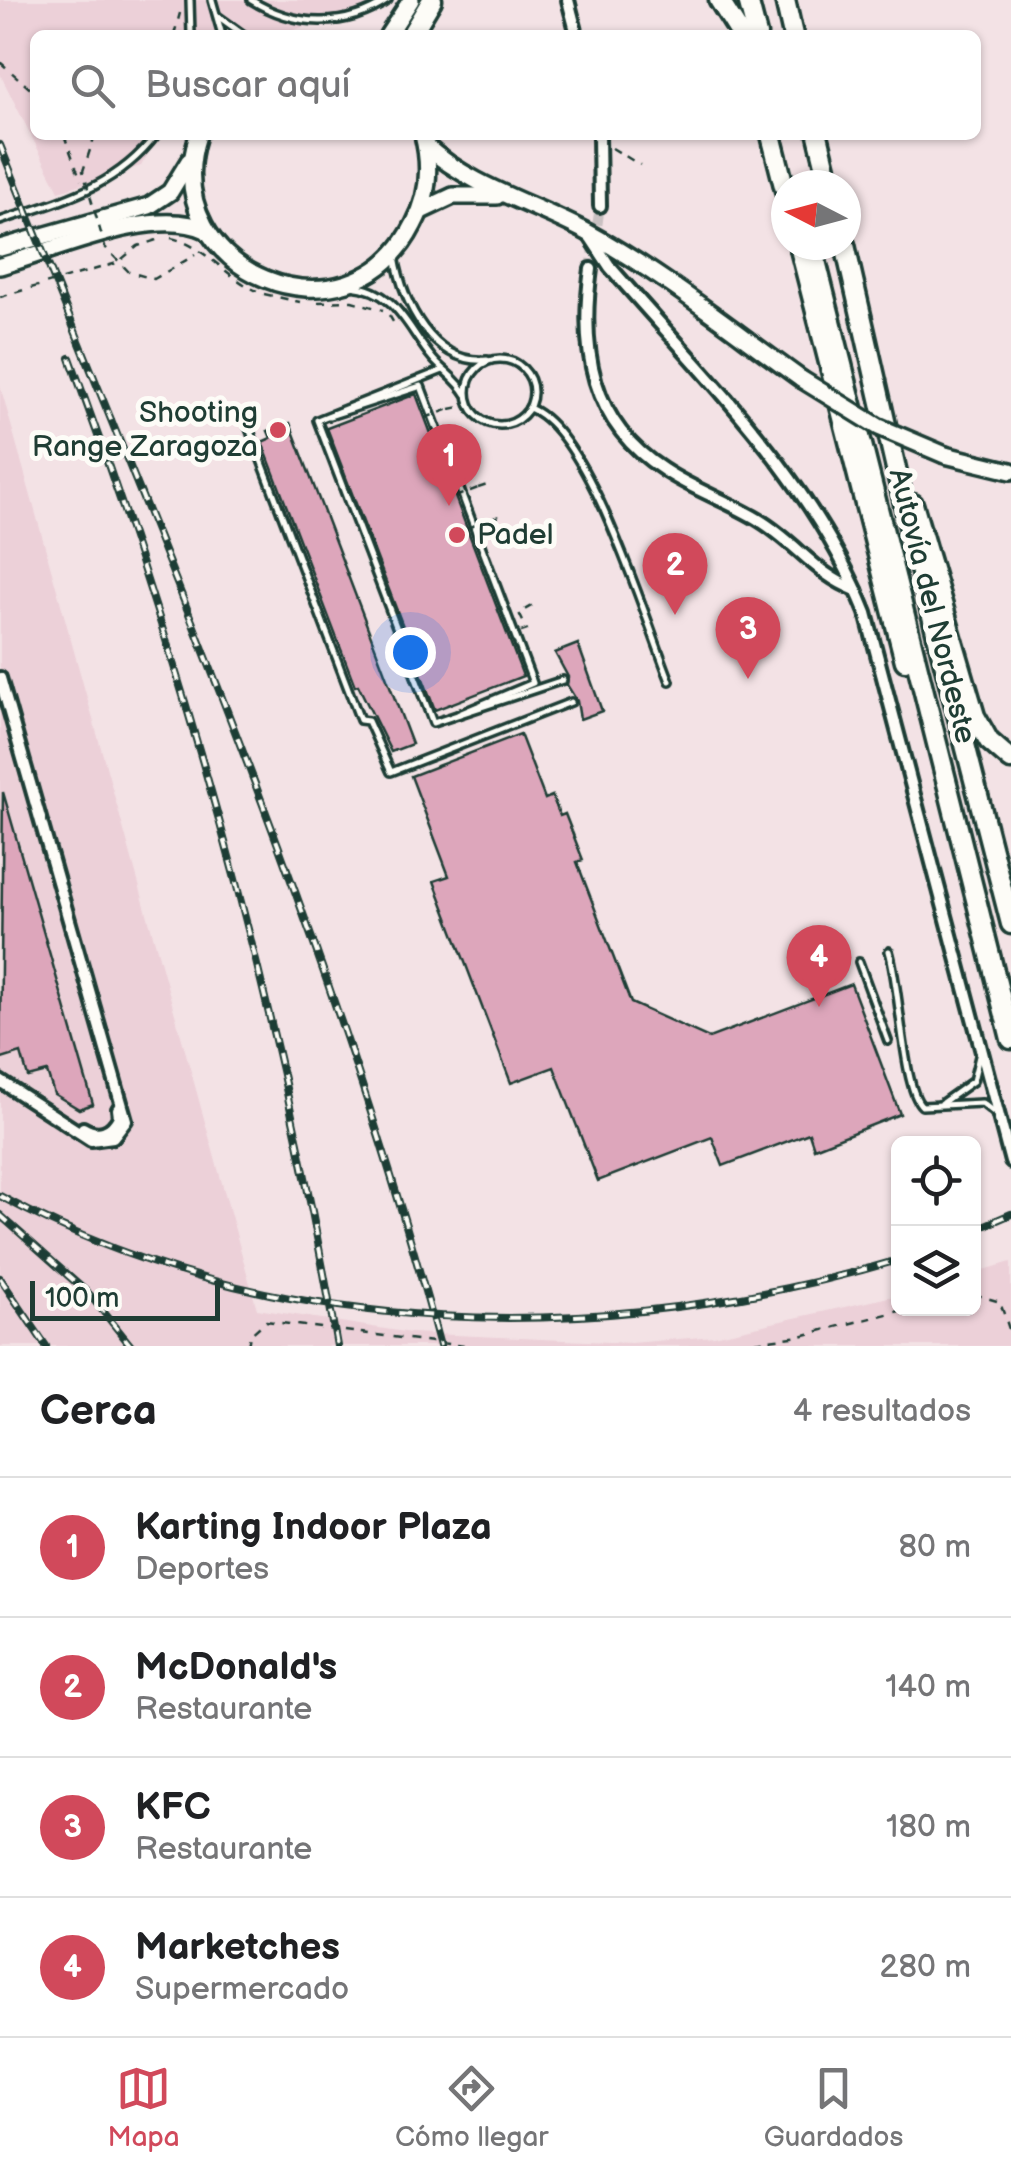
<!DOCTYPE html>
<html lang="es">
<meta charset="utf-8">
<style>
:root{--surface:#fff;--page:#f6f6f6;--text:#202124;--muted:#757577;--line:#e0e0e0;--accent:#d1495b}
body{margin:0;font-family:"Balsamiq Sans",sans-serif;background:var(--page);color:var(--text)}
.controls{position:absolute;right:30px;bottom:30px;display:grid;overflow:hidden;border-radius:15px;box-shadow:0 2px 8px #0004}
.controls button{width:90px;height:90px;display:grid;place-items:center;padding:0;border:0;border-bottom:2px solid var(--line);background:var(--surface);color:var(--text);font:50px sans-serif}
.compass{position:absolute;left:771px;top:170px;width:90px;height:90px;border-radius:50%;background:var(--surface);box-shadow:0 2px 8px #0004;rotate:276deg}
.scale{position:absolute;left:30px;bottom:25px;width:190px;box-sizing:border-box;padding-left:10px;border:5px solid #1f3d34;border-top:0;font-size:28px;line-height:35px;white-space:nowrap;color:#1f3d34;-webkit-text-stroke:8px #fdfcf7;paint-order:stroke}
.you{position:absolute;left:410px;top:652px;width:35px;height:35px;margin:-25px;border:8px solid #fff;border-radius:50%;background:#1a73e8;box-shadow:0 0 0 15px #1a73e833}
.badge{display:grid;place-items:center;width:65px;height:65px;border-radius:50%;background:var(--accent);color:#fff;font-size:32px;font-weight:700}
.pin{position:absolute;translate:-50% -82px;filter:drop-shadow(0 2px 5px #0008)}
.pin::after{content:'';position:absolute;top:52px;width:35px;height:30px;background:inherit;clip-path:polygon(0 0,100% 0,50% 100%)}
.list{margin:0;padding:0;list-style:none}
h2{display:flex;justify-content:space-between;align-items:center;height:130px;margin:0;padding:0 40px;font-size:42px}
h2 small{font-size:32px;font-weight:400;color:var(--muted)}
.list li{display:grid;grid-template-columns:65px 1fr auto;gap:30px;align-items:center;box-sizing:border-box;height:140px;padding:0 40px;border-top:2px solid var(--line)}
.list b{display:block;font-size:38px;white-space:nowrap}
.list p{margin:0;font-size:32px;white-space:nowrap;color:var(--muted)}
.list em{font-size:32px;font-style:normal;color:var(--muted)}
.icon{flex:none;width:55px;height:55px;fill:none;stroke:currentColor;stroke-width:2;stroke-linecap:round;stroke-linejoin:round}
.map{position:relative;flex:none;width:1011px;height:1346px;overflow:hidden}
.search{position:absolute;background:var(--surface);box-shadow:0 2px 8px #0004;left:30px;right:30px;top:30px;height:110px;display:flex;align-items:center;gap:25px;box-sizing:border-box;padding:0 35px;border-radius:15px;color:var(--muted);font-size:38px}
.sheet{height:690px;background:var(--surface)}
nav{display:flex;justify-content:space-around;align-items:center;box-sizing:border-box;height:140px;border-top:2px solid var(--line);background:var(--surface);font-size:28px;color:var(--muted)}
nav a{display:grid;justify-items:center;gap:5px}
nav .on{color:var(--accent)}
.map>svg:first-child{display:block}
.built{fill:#ecd0d8}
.building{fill:#dda6bb;stroke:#1f3d34;stroke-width:2.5}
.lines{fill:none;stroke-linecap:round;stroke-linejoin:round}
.minor-tunnel{stroke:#c9c1c2;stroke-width:10;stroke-dasharray:10 5;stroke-linecap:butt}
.service-casing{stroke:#1f3d34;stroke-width:12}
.minor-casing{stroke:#1f3d34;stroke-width:18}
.primary-casing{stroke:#1f3d34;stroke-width:22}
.motorway-casing{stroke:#1f3d34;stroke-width:25}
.path{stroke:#1f3d34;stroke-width:2.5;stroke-dasharray:8 8;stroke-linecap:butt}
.service{stroke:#fdfcf7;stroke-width:5}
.minor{stroke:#fdfcf7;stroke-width:10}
.primary{stroke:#fdfcf7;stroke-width:15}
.motorway{stroke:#fdfcf7;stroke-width:18}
.rail-casing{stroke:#1f3d34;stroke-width:8}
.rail{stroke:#fdfcf7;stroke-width:4;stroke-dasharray:11;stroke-linecap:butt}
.primary-bridge-casing{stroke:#1f3d34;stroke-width:22;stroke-linecap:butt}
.path-bridge{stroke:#1f3d34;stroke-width:2.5;stroke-dasharray:8 8;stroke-linecap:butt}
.primary-bridge{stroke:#fdfcf7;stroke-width:15}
.poi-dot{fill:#d1495b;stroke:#fdfcf7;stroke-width:4}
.labels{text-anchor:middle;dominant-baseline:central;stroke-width:10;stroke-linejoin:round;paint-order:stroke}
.poi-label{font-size:30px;fill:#1f3d34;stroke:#fdfcf7;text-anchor:end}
.street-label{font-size:30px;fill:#1f3d34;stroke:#fdfcf7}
</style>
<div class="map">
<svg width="1011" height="1346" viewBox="0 0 1011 1346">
<rect width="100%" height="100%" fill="#f3e2e5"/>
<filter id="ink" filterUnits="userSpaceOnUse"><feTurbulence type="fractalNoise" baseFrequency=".01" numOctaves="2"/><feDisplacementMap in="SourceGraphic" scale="20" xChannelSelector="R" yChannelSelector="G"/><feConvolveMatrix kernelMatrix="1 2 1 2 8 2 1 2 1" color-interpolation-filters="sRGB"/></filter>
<g filter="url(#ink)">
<g class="built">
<polygon points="0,0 377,0 368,9 276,35 35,35 35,135 159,135 141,166 59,191 0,74"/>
<polygon points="0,385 257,1309 411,1333 631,1343 714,1336 898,1295 898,1308 974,1308 974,1273 1011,1262 1011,1346 0,1346"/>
</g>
<g class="building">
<polygon points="416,394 523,676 435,710 327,428"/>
<polygon points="290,423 412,744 391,752 358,685 355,686 262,442 271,438 268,431"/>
<polygon points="578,644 602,711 580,719 577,701 567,685 568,677 555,653"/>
<polygon points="520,734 545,799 552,796 560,816 565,814 583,860 577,862 631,1003 709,1038 851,984 900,1114 814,1148 809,1133 723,1166 712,1137 598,1181 554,1067 511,1083 434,881 449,876 411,776"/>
<polygon points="3,792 93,1104 79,1109 54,1094 47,1072 28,1077 21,1053 2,1059 0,1053"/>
</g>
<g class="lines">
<polyline class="minor-tunnel" points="591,269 600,206"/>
<g class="service-casing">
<g id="service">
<polyline points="190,0 191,35"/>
<polyline points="212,0 222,35"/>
<path d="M 251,0 C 294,27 346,29 388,0"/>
<polyline points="219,17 244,35"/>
<path d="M 0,221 C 60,201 116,188 156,135"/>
<path d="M 395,256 C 403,303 433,365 487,360"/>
<path d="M 351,286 C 397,290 407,328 433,359 C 443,371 458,380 466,394"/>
<circle cx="500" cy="392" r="33"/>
<polyline points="443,370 317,420 433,723 563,680"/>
<path d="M 529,408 C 589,430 645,619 670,681"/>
<polyline points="329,416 421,386 533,683 459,714"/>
<polyline points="247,423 360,720 368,721 391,772 571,702"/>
<path d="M 889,951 C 900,986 903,1090 922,1106 L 982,1103 L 996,1114"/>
<polyline points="859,962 888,1041"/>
<polyline points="942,1103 973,1081 979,1056"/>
</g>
</g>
<g class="minor-casing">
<g id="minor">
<polyline points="568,0 577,35"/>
<polyline points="599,135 600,206"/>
<path d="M 589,235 L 610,267 C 704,376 812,478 866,613 L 1011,1162"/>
<path d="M 591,269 C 580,348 590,423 664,470 C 694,490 728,501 759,520 C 797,543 816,575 856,590"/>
<polyline points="0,678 126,1120 113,1137 91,1140 0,1081"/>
<path d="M 83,1128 C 98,1137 111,1133 119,1117 L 118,1109"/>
</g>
</g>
<g class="primary-casing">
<g id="primary">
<polyline points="388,35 411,0"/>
<path d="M 198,135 C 154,273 350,351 414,224 C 429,196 431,166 423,135"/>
<path d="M 426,146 C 473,188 533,203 587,232 C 662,273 731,329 801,379"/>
<polyline points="421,211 453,196 497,196"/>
<polyline points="0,248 149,206 170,192 189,161"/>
<path d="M 0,266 C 55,251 154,205 206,230"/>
<polyline points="945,455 1011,471"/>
</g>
</g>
<g class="motorway-casing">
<g id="motorway">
<polyline points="719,0 741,35"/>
<polyline points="748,0 757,35"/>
<polyline points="785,0 793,35"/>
<polyline points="411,35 432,0"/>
<polyline points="771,135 786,194"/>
<polyline points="818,135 830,185"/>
<polyline points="799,245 905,661"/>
<polyline points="812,245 1011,1039"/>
<polyline points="845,245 910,530 1011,924"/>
<polyline points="913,504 975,716 989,741 1011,760"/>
</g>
</g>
<g class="path">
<polyline points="174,35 180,13"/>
<polyline points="0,62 35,93"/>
<polyline points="64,135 81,180"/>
<polyline points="612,148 640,165"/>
<path d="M 171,238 C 202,244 226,277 257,291"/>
<polyline points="264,294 300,302"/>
<polyline points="0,297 117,263 138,246 163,238"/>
<polyline points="318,302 352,301 383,310"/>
<polyline points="389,315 396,327"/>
<polyline points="450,409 469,405"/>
<polyline points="456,450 452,433 461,430 472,456"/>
<polyline points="467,457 480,453"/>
<polyline points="478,488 490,484"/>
<polyline points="491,519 502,515"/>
<polyline points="521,632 527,630 519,613 535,604"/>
<polyline points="974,1294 1000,1302 1011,1335"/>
<polyline points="248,1346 250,1335 266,1321 464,1346"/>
<polyline points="723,1346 800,1336 911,1308"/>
</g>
<use href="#service" class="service"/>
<use href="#minor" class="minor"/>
<use href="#primary" class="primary"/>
<use href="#motorway" class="motorway"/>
<g class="rail-casing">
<g id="rail">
<path d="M 0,145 C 158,541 330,933 440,1346"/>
<path d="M 70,358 C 188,678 279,1009 337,1346"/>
<path d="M 0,1196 C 274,1345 605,1346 898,1260"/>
<polyline points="0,1215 90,1295 131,1346"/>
<polyline points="974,1230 1011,1214"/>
<polyline points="0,1278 46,1346"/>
</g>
</g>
<use href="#rail" class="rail"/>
<g class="primary-bridge-casing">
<polyline id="primary-bridge" points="801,379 879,427 945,455"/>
</g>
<g class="path-bridge">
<polyline points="95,135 83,171 105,247 129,272 154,279 195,255"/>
<polyline points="425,418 450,409"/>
<polyline points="443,465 467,457"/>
<polyline points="455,497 478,488"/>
<polyline points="467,528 491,519"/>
</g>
<use href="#primary-bridge" class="primary-bridge"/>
</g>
</g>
<g class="poi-dot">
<circle cx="278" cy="430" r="10"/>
<circle cx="457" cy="535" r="10"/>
</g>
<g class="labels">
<g class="poi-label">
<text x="258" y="413">Shooting<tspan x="258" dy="34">Range Zaragoza</tspan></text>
<text x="477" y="535" text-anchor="start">Padel</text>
</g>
<g class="street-label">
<text transform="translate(932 606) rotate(76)">Autovía del Nordeste</text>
</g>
</g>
</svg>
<div class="controls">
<button><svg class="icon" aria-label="locate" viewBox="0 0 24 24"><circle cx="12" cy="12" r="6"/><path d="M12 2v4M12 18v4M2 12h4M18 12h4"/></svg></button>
<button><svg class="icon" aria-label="layers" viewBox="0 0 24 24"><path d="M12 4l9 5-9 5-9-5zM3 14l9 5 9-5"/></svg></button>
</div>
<svg class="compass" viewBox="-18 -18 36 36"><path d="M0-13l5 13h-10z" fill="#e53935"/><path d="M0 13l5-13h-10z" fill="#757577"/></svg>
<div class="scale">100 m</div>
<div class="you"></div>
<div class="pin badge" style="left:449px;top:506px">1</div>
<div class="pin badge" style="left:675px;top:615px">2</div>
<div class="pin badge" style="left:748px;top:679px">3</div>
<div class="pin badge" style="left:819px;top:1007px">4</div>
<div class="search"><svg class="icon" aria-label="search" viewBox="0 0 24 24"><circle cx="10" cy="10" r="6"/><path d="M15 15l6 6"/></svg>Buscar aquí</div>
</div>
<section class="sheet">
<h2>Cerca<small>4 resultados</small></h2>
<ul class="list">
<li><span class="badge">1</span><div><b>Karting Indoor Plaza</b><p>Deportes</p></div><em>80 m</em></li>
<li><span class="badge">2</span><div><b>McDonald's</b><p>Restaurante</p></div><em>140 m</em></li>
<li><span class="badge">3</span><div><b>KFC</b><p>Restaurante</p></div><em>180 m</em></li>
<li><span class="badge">4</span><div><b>Marketches</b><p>Supermercado</p></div><em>280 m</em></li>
</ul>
</section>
<nav>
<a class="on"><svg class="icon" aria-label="map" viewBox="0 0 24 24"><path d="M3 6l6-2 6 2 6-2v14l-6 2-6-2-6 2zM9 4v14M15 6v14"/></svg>Mapa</a>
<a><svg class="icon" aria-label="directions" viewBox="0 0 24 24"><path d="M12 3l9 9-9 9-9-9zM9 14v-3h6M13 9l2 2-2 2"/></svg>Cómo llegar</a>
<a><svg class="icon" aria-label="saved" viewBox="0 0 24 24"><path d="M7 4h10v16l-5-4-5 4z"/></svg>Guardados</a>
</nav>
